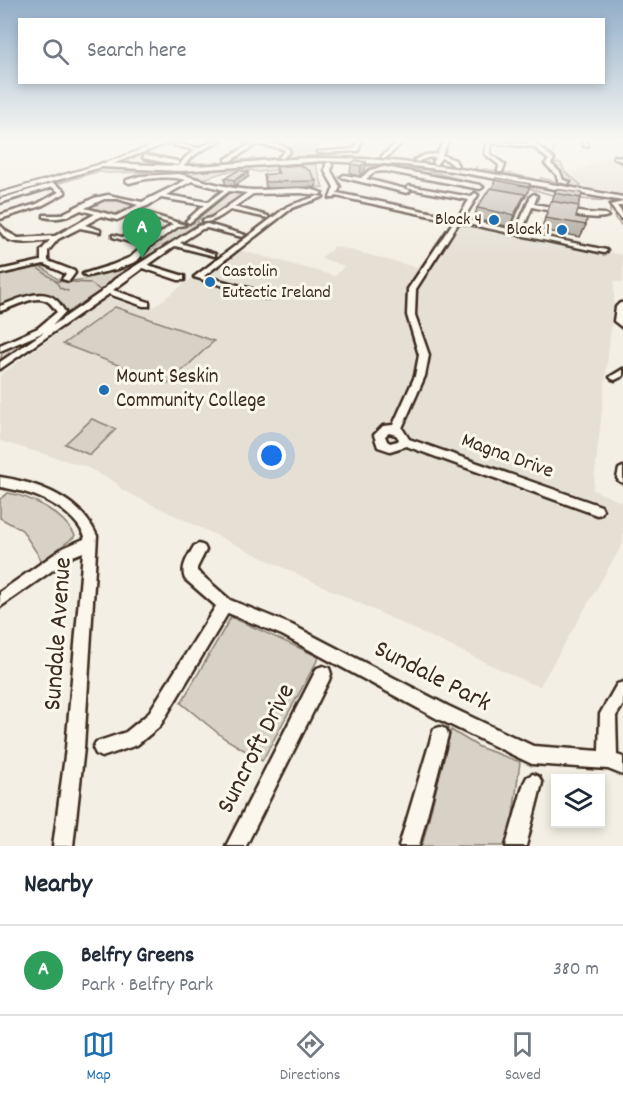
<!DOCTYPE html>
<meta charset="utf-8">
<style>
:root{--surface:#fff;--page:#f6f6f7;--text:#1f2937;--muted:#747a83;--line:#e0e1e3;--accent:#1f6fb2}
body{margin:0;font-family:Dekko,sans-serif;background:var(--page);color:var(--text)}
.controls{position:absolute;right:18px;bottom:18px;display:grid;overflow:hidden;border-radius:0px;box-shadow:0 3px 9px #0003}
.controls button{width:54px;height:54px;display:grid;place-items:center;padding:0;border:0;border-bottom:2px solid var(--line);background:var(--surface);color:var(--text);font:30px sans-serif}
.you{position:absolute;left:272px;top:456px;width:21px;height:21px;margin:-15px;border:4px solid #fff;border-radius:50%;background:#1a73e8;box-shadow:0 0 0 9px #1a73e833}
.badge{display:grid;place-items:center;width:39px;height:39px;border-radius:50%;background:var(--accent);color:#fff;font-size:20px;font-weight:700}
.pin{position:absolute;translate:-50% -50px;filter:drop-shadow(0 2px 3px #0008)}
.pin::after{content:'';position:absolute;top:32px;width:21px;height:18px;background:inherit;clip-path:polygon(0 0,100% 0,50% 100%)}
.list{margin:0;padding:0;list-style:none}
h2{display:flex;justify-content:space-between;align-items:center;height:78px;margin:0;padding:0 24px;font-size:26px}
h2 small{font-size:20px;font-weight:400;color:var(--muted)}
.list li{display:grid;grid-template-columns:39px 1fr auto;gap:18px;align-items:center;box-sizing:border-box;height:90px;padding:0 24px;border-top:2px solid var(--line)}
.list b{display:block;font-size:22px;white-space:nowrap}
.list p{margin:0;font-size:20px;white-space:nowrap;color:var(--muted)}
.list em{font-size:20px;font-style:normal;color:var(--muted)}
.icon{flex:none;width:33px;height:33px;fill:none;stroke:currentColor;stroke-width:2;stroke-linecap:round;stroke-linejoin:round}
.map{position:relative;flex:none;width:623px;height:846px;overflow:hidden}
.search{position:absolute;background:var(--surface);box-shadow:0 3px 9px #0003;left:18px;right:18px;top:18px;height:66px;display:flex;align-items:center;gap:15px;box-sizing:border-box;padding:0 21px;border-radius:0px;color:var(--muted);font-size:22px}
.sheet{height:168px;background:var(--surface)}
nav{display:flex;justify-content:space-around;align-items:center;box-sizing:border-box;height:84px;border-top:2px solid var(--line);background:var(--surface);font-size:16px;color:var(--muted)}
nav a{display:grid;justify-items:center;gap:3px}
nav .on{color:var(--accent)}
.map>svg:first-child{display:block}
.built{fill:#e5dfd4}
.green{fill:#d8d1c6;stroke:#8a7e72;stroke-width:1.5}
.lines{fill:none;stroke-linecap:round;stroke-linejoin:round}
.stream{stroke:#817468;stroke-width:1.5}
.minor-casing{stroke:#3b2a1e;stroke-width:5}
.major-casing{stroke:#3b2a1e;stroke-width:4}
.minor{fill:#fbf7ec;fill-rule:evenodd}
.major{fill:#fbf7ec;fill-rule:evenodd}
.wall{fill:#a8a197;stroke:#3b2a1e;stroke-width:1.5}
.shaded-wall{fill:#88837b;stroke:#3b2a1e;stroke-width:1.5}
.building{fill:#c3bbb0;stroke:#3b2a1e;stroke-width:1.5}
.poi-dot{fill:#1f6fb2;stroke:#fbf7ec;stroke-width:2}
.labels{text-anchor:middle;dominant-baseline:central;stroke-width:6;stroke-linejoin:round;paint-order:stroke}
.far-poi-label{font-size:18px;fill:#3b2a1e;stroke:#fbf7ec;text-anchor:end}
.poi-label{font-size:21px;fill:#3b2a1e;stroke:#fbf7ec;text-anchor:start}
.street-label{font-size:21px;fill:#3b2a1e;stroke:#fbf7ec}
.near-street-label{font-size:26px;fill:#3b2a1e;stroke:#fbf7ec}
</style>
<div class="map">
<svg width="623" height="846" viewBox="0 0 623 846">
<rect width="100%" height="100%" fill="#f3efe4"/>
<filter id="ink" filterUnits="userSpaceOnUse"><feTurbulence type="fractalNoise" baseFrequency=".0167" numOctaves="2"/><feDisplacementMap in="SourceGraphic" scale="12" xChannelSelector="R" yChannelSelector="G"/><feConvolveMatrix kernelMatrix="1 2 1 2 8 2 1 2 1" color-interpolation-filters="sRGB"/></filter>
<g filter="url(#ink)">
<g class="built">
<polygon points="608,157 623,162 623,196 584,190 586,187 577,183 565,172 576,171"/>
<polygon points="451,222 623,255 623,282 614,281 614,300 593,490 623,503 623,543 540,686 529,683 278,565 122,490 115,482 84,466 0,441 0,375 107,297 148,311 232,248 335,276 344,266 321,258 335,246 419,268"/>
</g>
<g class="green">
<polygon points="306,141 318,141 316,150 319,159 210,167 185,166 188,163 226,163 233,160 285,157 284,155 290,151 288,148"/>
<polygon points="550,163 561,163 565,172 581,185 576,188 473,170 477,167 477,170 485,169 531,178 539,181 541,178 563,183 560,172"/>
<path d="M 296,164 L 316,165 L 323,187 L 308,189 L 317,185 L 307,169 L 300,167 L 258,172 L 251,170 L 225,172 L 200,180 L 186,175 L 148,177 L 149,172 L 106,173 C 96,167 62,187 47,184 L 99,168 L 215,169 Z"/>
<path d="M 229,191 L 247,193 L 211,217 L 199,219 L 197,222 L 205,225 L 192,228 C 127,271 65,317 0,361 L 3,350 L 48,326 L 64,312 L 52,297 L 42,295 L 0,307 L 0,275 L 41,267 C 48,270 54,278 60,280 C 78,285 128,267 143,255 C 155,244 171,225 188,226 L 177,222 L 179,220 L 187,224 L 194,223 L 196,217 Z"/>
<polygon points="104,198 139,205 117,217 84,208"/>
<polygon points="115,307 214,341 168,384 63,344"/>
<polygon points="92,419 116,429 90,455 65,444"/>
<path d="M 8,493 C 33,497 62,513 75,535 L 74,537 L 42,561 L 22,530 L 0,518 L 0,499 Z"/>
<polygon points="231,617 319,657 262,761 224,738 181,703"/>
<polygon points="451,730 479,747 520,762 509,846 422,846"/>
</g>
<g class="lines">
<g class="stream">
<polyline points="553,141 555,145 553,153"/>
<polyline points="363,166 426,170"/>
<polyline points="428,171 475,183"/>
<polyline points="528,188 556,196"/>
<polyline points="580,199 623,202"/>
<polyline points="610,208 610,213"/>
<polyline points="614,217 623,227"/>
<polyline points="36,267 56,281 90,283 100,290"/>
<polyline points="56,281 60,288 68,291"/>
</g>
<g class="minor-casing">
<g id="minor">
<path d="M 213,141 L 220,141 C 207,148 193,153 184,166 C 231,166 278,157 325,158 C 425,158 525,180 623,197 L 623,201 L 452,171 L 405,165 L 324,161 L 180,171 L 102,167 L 99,165 L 102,163 L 179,166 L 185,158 L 195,150 L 173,145 L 173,143 L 199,148 Z"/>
<path d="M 245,141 C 256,141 284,142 290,151 L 282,159 L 279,157 L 285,151 L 284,149 L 257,144 L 230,161 L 226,161 L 226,159 L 252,143 Z"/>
<polygon points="358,141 362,141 358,151 319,153 317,152 354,149"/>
<polygon points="399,141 404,141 386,158 382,158 382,156"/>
<polygon points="444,141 448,141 442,155 455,160 458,166 454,166 447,160 441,158 436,165 433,163 436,157 427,158 417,162 414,160 425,155 437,154"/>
<polygon points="487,141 530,144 527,141 532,141 554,159 551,164 560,172 563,180 570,182 567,184 559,182 556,174 545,164 549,160 534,147 491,143 490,154 505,165 502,172 498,172 499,165 485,154"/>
<polygon points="583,141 587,141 588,146 584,146"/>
<polygon points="145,155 177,161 180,163 177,165 143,158"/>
<polygon points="614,156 623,158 623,162 614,158"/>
<path d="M 329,162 L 332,164 L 331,171 L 340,187 L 337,193 L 458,218 L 469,200 L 406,188 L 409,186 L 471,197 L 475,193 L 478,195 L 463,219 L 606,250 L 607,251 L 604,253 L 459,222 L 416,289 L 415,315 L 429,355 L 425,376 L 402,428 L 409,439 L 601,506 L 603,510 L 601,514 L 597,515 L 406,446 L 390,451 L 378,447 L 374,435 L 383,426 L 393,425 L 415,376 L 419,355 L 407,315 L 408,289 L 454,221 L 336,196 L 334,198 L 330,198 L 334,187 L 325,171 L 326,164 ZM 389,433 L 396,435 L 399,439 L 398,441 L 390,443 L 387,441 L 385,436 Z"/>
<polygon points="385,167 480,185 483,187 480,189 385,171 374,172 366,179 409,190 410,191 407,193 341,177 344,175 361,178 370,170"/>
<path d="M 179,174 C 203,180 227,189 252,190 C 274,191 302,184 322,193 L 319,195 L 301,193 L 253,194 L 234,207 L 268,216 L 268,218 L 230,210 C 221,216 214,222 203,222 L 203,220 L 211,218 L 247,193 L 229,191 L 189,223 L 186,221 L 187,220 L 204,205 L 161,198 L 147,206 L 137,210 L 185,225 L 179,226 L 150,246 L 137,261 L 118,269 L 87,276 L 83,274 L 112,265 L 131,257 L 143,246 L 113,237 L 113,235 L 147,243 L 173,224 L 132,213 L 117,220 L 101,216 L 85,225 L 100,230 L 100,232 L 80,228 L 58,239 L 48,251 L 48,261 L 74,271 L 75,273 L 69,281 L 62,279 L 66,274 L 44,264 L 0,274 L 0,270 L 41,261 L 41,251 L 50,240 C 35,242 0,249 0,225 L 7,232 L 18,238 L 55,236 L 95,214 L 81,210 C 68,217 58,220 44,217 L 44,215 L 60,215 L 94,198 L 108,195 L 142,202 L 186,180 C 169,175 146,178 129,183 L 126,181 L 127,180 L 140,176 ZM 192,181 L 224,190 L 208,202 L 166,195 ZM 104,199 L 118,199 L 138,205 L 116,216 L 85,208 Z"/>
<polygon points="53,183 65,191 65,193 41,206 0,219 0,215 37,204 59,192 52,187 0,203 0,199"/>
<path d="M 534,194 L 537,196 L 534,204 L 585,213 L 605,214 L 608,216 C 594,222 549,210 532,207 L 524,226 L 526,228 L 521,229 L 518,226 L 531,196 Z"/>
<polygon points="318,196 323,197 292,208 204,276 270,294 270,298 264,298 194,277 288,206"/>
<polygon points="623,202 623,206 617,206 623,214 623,220 621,219 610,205"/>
<path d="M 207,224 L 245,235 L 242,237 L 207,228 L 202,229 L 180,243 L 215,254 L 215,256 L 175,246 L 148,265 L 184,276 L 184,280 L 178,280 L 143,268 L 113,290 L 149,302 L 149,306 L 143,306 L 109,294 L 0,369 L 0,362 L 44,332 L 0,351 L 0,345 L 38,328 L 57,312 C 54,308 51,303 47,301 C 34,294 13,308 0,311 L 0,306 C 15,301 42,286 56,300 C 60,303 62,308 65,312 L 52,326 L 100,293 L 115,279 L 198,226 Z"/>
<polygon points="620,303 623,303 623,328 614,321 616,307"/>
<polygon points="623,369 623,376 615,380 612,379 610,377"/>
<polygon points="623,467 623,483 619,481 617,478 619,469"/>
<path d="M 0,477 C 39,483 80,498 97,536 L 84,748 L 73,846 L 53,846 L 66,748 L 83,552 L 73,556 L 0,607 L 0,592 L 63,548 L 84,539 L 85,536 C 69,505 33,492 0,487 Z"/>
<path d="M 199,544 L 204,546 L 206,550 L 197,568 L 197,571 L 230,600 L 292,625 L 448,706 L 533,746 L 599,751 L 600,714 L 617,684 L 623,682 L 623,705 L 616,716 L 617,755 L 623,757 L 623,775 L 608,769 L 532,764 L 436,718 L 282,635 L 228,613 L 160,726 L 137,745 L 102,757 L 96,754 L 93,748 L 96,742 L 126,732 L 148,714 L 216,606 L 185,579 C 180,566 189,556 194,546 Z"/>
<polygon points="323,666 329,668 331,674 329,680 246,846 226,846 317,668"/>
<polygon points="440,727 446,729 448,735 419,846 399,846 432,735 434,729"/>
<polygon points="533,774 539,777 542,783 526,846 506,846 524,783 527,777"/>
</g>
</g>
<g class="major-casing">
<polygon id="major" points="164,141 174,141 112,164 0,197 0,193 108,162"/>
</g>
<use href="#minor" class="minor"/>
<use href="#major" class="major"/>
</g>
<g class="wall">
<polygon points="366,162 365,171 360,176 350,174 351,164"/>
<polygon points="276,167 316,181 316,187 266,188 264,175 277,174"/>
<polygon points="248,177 235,186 225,184 225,178"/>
<polygon points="495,180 530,184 527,195 525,198 524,198 521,205 510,227 474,219 477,208 492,189"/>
<polygon points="556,189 581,198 578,206 576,217 586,225 580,237 541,230 551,201 552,201"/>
</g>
<g class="shaded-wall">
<polygon points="366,162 365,171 360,176 361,166"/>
<polygon points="248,172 248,177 235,186 234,180"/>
<polygon points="525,194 521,205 510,227 514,215"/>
</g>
<g class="building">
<polygon points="356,160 366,162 361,166 351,164"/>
<polygon points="300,165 310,171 316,181 266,182 264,175 279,173 276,167"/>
<polygon points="239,170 248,172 234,180 225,178"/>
<polygon points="496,178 530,184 529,187 495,180"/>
<polygon points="490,188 525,194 514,215 477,208"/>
<polygon points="556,189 582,193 581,198 555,193"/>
<polygon points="551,201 579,206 576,217 587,219 586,225 545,218"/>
</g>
</g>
<linearGradient id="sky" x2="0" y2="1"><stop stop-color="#91aec9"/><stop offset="0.54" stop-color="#faf8f3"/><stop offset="1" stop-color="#faf8f3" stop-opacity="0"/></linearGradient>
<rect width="623" height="260" fill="url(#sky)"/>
<g class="poi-dot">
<circle cx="494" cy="220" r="6"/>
<circle cx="562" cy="230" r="6"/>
<circle cx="210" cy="282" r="6"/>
<circle cx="104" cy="390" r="6"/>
</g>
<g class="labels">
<g class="far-poi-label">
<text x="482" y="220">Block 4</text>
<text x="550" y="230">Block 1</text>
<text x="222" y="272" text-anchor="start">Castolin<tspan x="222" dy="21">Eutectic Ireland</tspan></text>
</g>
<g class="poi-label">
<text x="116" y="378">Mount Seskin<tspan x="116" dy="24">Community College</tspan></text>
</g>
<g class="street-label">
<text transform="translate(507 457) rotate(20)">Magna Drive</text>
</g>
<g class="near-street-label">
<text transform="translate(59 634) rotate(-86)">Sundale Avenue</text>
<text transform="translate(432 677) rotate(27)">Sundale Park</text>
<text transform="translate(257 749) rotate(-63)">Suncroft Drive</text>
</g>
</g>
</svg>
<div class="controls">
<button><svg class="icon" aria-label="layers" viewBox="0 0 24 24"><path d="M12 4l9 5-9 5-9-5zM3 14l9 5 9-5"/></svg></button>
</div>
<div class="you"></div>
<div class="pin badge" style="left:142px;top:258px;background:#2e9e5b">A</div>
<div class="search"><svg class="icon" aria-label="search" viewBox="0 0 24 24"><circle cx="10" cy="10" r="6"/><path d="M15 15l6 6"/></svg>Search here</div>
</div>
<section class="sheet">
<h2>Nearby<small></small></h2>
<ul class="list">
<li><span class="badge" style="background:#2e9e5b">A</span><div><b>Belfry Greens</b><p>Park · Belfry Park</p></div><em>380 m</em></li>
</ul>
</section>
<nav>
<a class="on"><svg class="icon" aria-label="map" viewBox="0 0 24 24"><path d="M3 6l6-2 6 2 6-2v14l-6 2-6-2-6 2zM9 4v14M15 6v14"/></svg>Map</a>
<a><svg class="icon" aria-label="directions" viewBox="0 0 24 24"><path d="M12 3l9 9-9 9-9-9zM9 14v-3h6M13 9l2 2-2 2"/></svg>Directions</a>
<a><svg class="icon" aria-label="saved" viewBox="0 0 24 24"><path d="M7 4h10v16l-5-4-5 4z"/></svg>Saved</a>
</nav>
